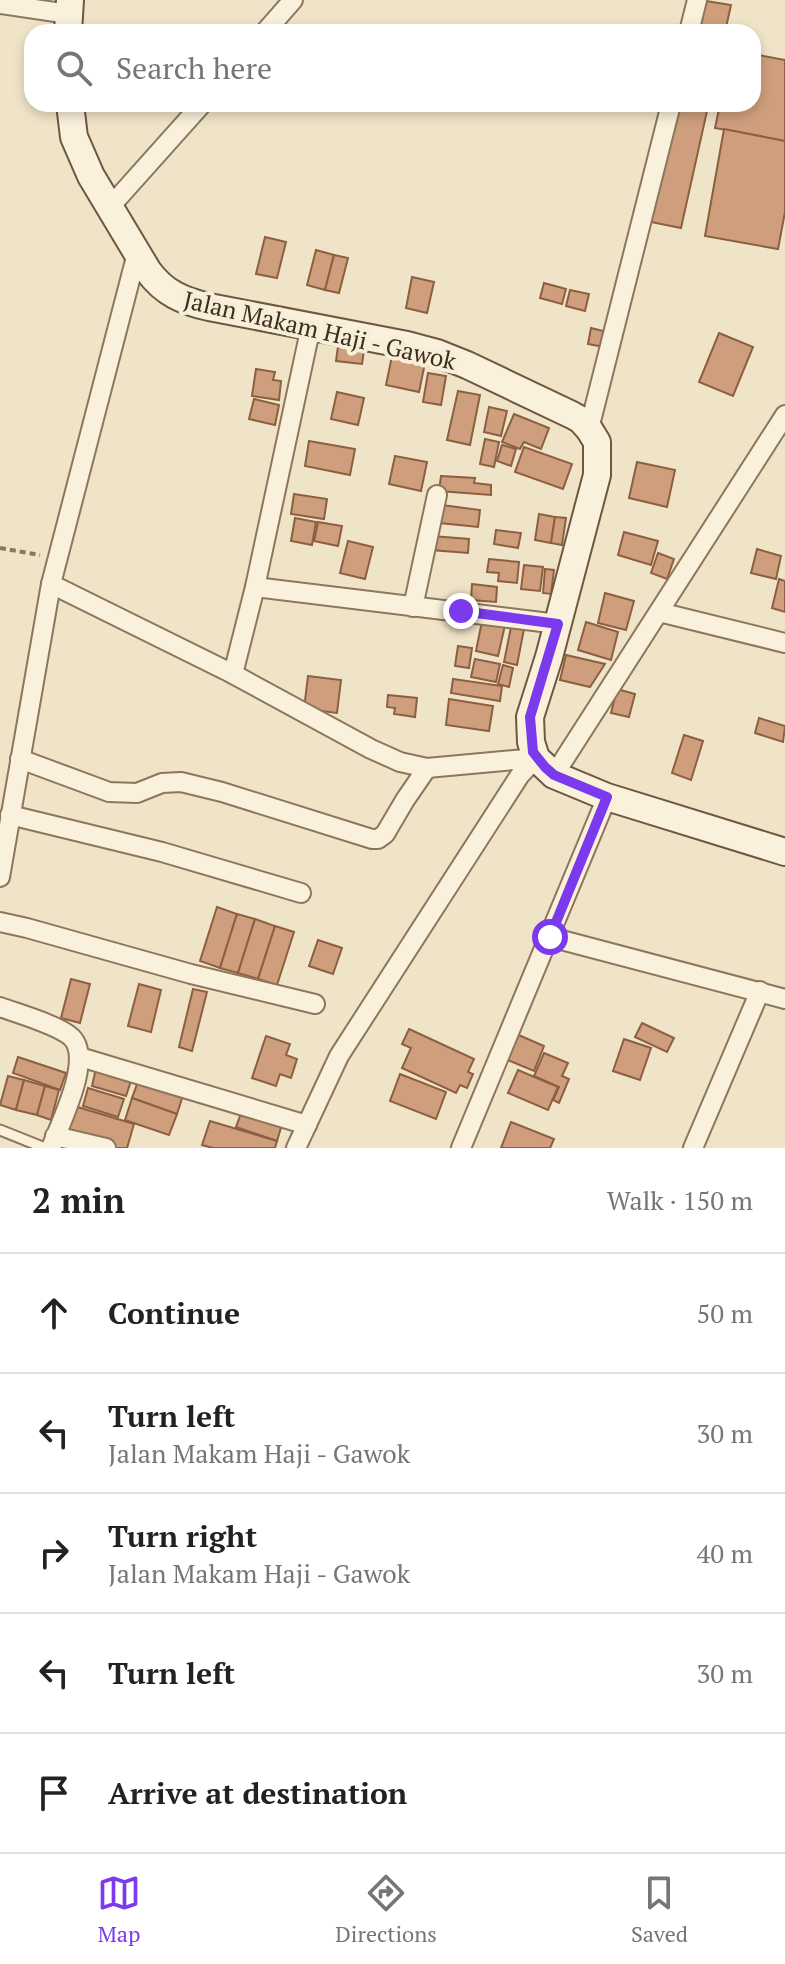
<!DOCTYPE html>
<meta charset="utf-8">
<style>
:root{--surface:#fff;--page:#f2f2f2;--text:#222;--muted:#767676;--line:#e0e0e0;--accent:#7c3aed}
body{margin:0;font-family:"PT Serif",serif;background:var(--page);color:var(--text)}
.stop{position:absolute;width:24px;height:24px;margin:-18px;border:6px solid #7c3aed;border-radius:50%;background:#fff}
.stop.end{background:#7c3aed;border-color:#fff;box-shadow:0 2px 8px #0008}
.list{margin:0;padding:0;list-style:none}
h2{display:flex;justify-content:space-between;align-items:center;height:104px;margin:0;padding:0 32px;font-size:34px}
h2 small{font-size:26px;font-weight:400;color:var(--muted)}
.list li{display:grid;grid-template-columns:52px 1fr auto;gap:24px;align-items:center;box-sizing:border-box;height:120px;padding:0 32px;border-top:2px solid var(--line)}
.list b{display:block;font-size:30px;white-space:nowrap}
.list p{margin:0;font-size:26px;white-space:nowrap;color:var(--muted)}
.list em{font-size:26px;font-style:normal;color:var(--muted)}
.icon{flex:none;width:44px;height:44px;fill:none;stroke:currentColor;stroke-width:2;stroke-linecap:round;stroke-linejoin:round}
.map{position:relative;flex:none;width:785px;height:1148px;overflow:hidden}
.search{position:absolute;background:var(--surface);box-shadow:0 4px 12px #0003;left:24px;right:24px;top:24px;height:88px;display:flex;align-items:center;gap:20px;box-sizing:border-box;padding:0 28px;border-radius:24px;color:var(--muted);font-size:30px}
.sheet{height:704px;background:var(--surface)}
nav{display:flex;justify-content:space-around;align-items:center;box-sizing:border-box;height:112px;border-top:2px solid var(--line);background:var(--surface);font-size:22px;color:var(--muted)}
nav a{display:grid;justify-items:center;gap:4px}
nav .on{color:var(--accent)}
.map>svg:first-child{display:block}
.building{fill:#cf9f7d;stroke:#8d5f41;stroke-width:2}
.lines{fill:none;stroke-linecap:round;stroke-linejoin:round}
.lane-casing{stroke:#8d765c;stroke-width:13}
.street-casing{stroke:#8d765c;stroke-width:22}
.secondary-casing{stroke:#6f573f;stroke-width:30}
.path{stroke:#8d765c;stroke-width:4;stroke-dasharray:6 4;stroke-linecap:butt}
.lane{stroke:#faf1dc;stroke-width:9}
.street{stroke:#faf1dc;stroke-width:18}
.secondary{stroke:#faf1dc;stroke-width:26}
.route{stroke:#7c3aed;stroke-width:10}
.labels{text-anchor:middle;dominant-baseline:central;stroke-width:8;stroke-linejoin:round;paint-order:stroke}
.street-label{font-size:24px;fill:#3d2e20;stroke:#f7eed8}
</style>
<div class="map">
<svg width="785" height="1148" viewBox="0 0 785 1148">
<rect width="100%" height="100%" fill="#f0e4c8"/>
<g class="building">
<polygon points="700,0 731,5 725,32 693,32"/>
<polygon points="753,54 785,60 785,141 715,128 720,104 753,104"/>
<polygon points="677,104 707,111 681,228 651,222"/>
<polygon points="724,129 785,141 785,212 778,249 705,236"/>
<polygon points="265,237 286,242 277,278 256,274"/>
<polygon points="316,250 334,255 325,290 307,285"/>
<polygon points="334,255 348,258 339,293 325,290"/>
<polygon points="412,277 434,282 427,313 406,308"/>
<polygon points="544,283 566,289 562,304 540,298"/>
<polygon points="570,290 589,294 585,311 566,306"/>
<polygon points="591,328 607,332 604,347 588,344"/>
<polygon points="719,333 753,347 733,396 699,382"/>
<polygon points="339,339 365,343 362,364 336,361"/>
<polygon points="393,351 426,358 419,392 386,385"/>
<polygon points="256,369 275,372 273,380 281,381 279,400 252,396"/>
<polygon points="428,373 446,376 441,405 423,402"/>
<polygon points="458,391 480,395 470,445 447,440"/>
<polygon points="337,392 364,398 358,425 331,419"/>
<polygon points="254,399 279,405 275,425 249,419"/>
<polygon points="489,407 507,411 501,436 484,432"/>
<polygon points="514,414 549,428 541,449 524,442 520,449 502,442"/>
<polygon points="485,439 499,442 494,467 480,464"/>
<polygon points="309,441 355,449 350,475 305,466"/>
<polygon points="502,445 516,449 511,466 497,461"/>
<polygon points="524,447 572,464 563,489 515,472"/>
<polygon points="395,456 427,462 421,491 389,484"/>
<polygon points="637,462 675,470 667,507 629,498"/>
<polygon points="441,476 475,478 474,483 491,485 491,495 439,491"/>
<polygon points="294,494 327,499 324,519 291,514"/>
<polygon points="442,505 480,510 478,527 440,523"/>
<polygon points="539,514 555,517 551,543 535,540"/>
<polygon points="555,517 566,518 562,545 551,543"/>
<polygon points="295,518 316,522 312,545 291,541"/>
<polygon points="318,522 342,526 338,546 314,541"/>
<polygon points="496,530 521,533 518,548 494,544"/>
<polygon points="624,532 658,541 651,565 618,555"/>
<polygon points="432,536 469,539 468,553 431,550"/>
<polygon points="348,541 373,547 365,579 340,573"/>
<polygon points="757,549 781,556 776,579 751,573"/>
<polygon points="658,553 674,559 667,579 651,573"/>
<polygon points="489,559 519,562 517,583 498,581 499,573 487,572"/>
<polygon points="524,565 543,567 540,591 521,589"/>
<polygon points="545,569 554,570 551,594 543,593"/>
<polygon points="779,579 785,581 785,612 772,608"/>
<polygon points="472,584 497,587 496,602 471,600"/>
<polygon points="605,593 634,601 626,630 598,623"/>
<polygon points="482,621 505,625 498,656 476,651"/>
<polygon points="586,622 618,632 611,660 578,650"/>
<polygon points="511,627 524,629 517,665 504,662"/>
<polygon points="458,646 472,648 469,668 455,666"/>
<polygon points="566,655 605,664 590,687 560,680"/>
<polygon points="475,659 500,664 496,682 471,677"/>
<polygon points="503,665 513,668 509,687 498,684"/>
<polygon points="308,676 341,680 337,713 304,709"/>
<polygon points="453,679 502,686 500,701 451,693"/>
<polygon points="617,689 635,694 629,717 611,713"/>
<polygon points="388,695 417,698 415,717 394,714 395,708 387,707"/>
<polygon points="449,699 493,706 489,731 446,725"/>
<polygon points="759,718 785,726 783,742 755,733"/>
<polygon points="684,735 703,741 691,780 672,773"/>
<polygon points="217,907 237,914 220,968 200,961"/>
<polygon points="237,914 255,919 238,973 220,968"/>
<polygon points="255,919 275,926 258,979 238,973"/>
<polygon points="275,926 294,932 277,985 258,979"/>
<polygon points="318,940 342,948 333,974 309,966"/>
<polygon points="71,979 90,984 80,1023 61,1018"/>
<polygon points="139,984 161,990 151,1032 128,1026"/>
<polygon points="193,989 207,992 192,1051 179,1047"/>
<polygon points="642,1023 674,1038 667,1052 635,1037"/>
<polygon points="409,1029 474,1059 468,1072 473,1074 467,1088 460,1085 456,1093 402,1068 411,1048 402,1044"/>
<polygon points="514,1033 544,1046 534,1071 503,1058"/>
<polygon points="266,1036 290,1044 286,1055 297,1059 291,1078 280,1074 276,1086 252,1078"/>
<polygon points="624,1039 651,1048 640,1080 613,1071"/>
<polygon points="544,1053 568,1063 562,1076 569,1079 559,1103 553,1100 559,1087 534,1076"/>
<polygon points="18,1057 66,1073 60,1090 13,1073"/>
<polygon points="97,1064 133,1075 126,1096 92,1086"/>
<polygon points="518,1070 558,1087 548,1110 508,1093"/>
<polygon points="400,1074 446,1092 436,1119 390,1101"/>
<polygon points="8,1076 24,1080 16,1110 0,1105"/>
<polygon points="140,1076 184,1092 177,1114 132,1098"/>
<polygon points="24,1080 45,1086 37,1115 16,1110"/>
<polygon points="45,1086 59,1090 51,1120 37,1115"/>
<polygon points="88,1088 124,1099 118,1117 83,1106"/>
<polygon points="132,1098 177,1114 169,1135 125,1120"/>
<polygon points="71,1105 134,1124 127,1148 112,1148 62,1133"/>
<polygon points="243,1108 283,1121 277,1141 236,1127"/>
<polygon points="210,1121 277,1141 275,1148 213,1148 202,1145"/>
<polygon points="511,1122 554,1139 550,1148 501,1148"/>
</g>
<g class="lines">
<g class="lane-casing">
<polyline id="lane" points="0,1130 45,1148"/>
</g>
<g class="street-casing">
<g id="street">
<polyline points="0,4 69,14"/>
<polyline points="265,32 293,0"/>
<polyline points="689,32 697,0"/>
<polyline points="109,208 202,104"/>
<polyline points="137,253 51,584 233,674 371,749 400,762 427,768 536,758"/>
<polyline points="589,429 671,104"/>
<polyline points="255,587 558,624"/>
<polyline points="413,607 437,495"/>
<polyline points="659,612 785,643"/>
<polyline points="233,674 255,587 311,326"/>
<polyline points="20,759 109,792 137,793 162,783 181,782 222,792 372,839 378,839 385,834 405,800 427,768"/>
<polyline points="554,775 785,415"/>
<polyline points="10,815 162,852 301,893"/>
<polyline points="0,877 51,584"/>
<polyline points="0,922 27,928 191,974 315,1004"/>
<polyline points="550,937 785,999"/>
<path d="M 0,1007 C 19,1014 55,1024 70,1036 C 95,1056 60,1123 51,1148"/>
<polyline points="80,1057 307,1125"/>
<polyline points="55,1136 106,1148"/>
<polyline points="296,1148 339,1056 520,775 536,758"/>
<polyline points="461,1148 607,797"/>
<polyline points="693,1148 760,991"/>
</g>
</g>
<g class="secondary-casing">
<g id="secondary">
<polyline points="68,32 70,0"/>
<path d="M 70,104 L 74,137 L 91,176 L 148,271 C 164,293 183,301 209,307 L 407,345 L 437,353 L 467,365 L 572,415 L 581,420 L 589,429 L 597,442 L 597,475 L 549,657 L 530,717 L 531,742 L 536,758 L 554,775 L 607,797 L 785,852"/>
</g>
</g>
<polyline class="path" points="0,548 40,555"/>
<use href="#lane" class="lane"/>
<use href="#street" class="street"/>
<use href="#secondary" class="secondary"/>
</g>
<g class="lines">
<polyline class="route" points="461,611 558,624 530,717 533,752 545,767 554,775 607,797 550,937"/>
</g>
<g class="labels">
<g class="street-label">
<text transform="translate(320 330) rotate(13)">Jalan Makam Haji - Gawok</text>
</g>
</g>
</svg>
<div class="stop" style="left:550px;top:937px"></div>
<div class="stop end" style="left:461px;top:611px"></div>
<div class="search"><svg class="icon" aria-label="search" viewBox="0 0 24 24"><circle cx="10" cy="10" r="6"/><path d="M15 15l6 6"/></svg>Search here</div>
</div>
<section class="sheet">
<h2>2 min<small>Walk · 150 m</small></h2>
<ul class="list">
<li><svg class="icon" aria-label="ahead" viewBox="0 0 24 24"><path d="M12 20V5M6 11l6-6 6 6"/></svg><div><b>Continue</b></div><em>50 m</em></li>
<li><svg class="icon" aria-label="left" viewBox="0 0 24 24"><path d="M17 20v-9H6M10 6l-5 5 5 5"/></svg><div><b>Turn left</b><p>Jalan Makam Haji - Gawok</p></div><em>30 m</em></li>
<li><svg class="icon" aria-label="right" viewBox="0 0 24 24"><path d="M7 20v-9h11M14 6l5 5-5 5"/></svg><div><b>Turn right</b><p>Jalan Makam Haji - Gawok</p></div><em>40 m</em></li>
<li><svg class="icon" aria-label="left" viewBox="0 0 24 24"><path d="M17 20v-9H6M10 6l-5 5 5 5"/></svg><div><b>Turn left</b></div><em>30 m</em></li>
<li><svg class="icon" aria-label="arrive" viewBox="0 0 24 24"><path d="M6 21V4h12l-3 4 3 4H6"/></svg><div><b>Arrive at destination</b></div></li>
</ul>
</section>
<nav>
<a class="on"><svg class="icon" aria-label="map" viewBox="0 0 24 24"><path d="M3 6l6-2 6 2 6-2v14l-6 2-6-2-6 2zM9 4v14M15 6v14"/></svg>Map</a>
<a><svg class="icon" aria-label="directions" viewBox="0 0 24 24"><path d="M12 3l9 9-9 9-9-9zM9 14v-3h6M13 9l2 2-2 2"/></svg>Directions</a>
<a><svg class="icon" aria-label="saved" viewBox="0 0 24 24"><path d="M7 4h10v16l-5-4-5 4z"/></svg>Saved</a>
</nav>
